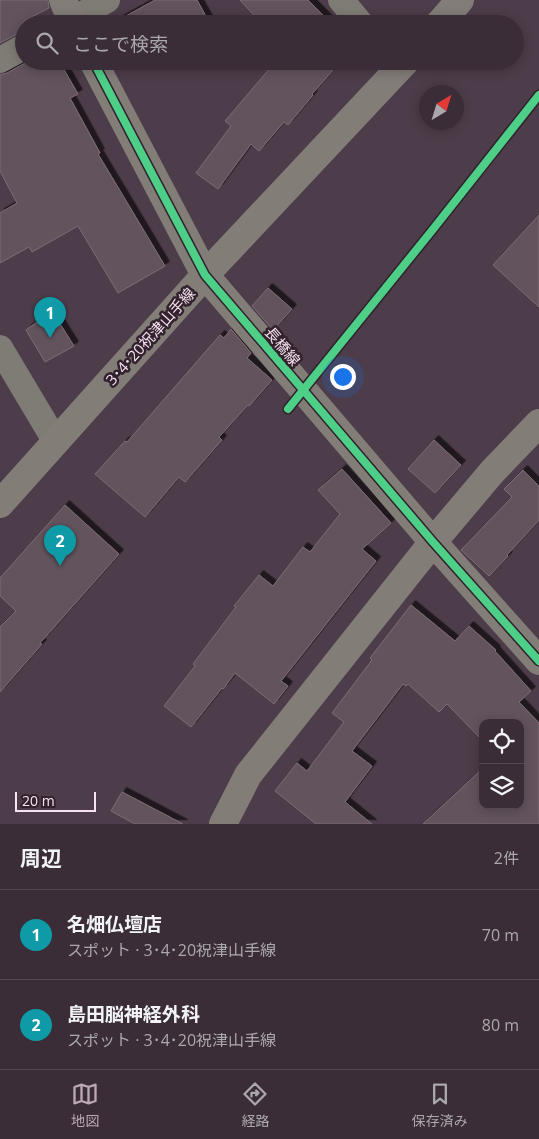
<!DOCTYPE html>
<html lang="ja">
<meta charset="utf-8">
<style>
:root{--surface:#3a2d37;--page:#41353f;--text:#f1f3f6;--muted:#aba8ad;--line:#544952;--accent:#bca8b6}
body{margin:0;font-family:"Open Sans","Noto Sans JP",sans-serif;background:var(--page);color:var(--text)}
.controls{position:absolute;right:15px;bottom:15px;display:grid;overflow:hidden;border-radius:10px;box-shadow:0 2px 12px #0003}
.controls button{width:45px;height:45px;display:grid;place-items:center;padding:0;border:0;border-bottom:1px solid var(--line);background:var(--surface);color:var(--text);font:25px sans-serif}
.compass{position:absolute;left:419px;top:85px;width:45px;height:45px;border-radius:50%;background:var(--surface);box-shadow:0 2px 12px #0003;rotate:38deg}
.scale{position:absolute;left:15px;bottom:12px;width:81px;box-sizing:border-box;padding-left:5px;border:2px solid #f8e2f1;border-top:0;font-size:14px;line-height:18px;white-space:nowrap;color:#f8e2f1;-webkit-text-stroke:4px #31222d;paint-order:stroke}
.you{position:absolute;left:342px;top:376px;width:18px;height:18px;margin:-12px;border:4px solid #fff;border-radius:50%;background:#1a73e8;box-shadow:0 0 0 8px #1a73e833}
.badge{display:grid;place-items:center;width:32px;height:32px;border-radius:50%;background:var(--accent);color:#fff;font-size:16px;font-weight:700}
.pin{position:absolute;translate:-50% -41px;filter:drop-shadow(0 1px 2px #0008)}
.pin::after{content:'';position:absolute;top:26px;width:18px;height:15px;background:inherit;clip-path:polygon(0 0,100% 0,50% 100%)}
.list{margin:0;padding:0;list-style:none}
h2{display:flex;justify-content:space-between;align-items:center;height:65px;margin:0;padding:0 20px;font-size:21px}
h2 small{font-size:16px;font-weight:400;color:var(--muted)}
.list li{display:grid;grid-template-columns:32px 1fr auto;gap:15px;align-items:center;box-sizing:border-box;height:90px;padding:0 20px;border-top:1px solid var(--line)}
.list b{display:block;font-size:19px;white-space:nowrap}
.list p{margin:0;font-size:16px;white-space:nowrap;color:var(--muted)}
.list em{font-size:16px;font-style:normal;color:var(--muted)}
.icon{flex:none;width:28px;height:28px;fill:none;stroke:currentColor;stroke-width:2;stroke-linecap:round;stroke-linejoin:round}
.map{position:relative;flex:none;width:539px;height:824px;overflow:hidden}
.search{position:absolute;background:var(--surface);box-shadow:0 2px 12px #0003;left:15px;right:15px;top:15px;height:55px;display:flex;align-items:center;gap:12px;box-sizing:border-box;padding:0 18px;border-radius:28px;color:var(--muted);font-size:19px}
.sheet{height:245px;background:var(--surface)}
nav{display:flex;justify-content:space-around;align-items:center;box-sizing:border-box;height:70px;border-top:1px solid var(--line);background:var(--surface);font-size:14px;color:var(--muted)}
nav a{display:grid;justify-items:center;gap:2px}
nav .on{color:var(--accent)}
.map>svg:first-child{display:block}
.building{fill:#62525b;stroke:#7e6d76;filter:url(#shadow)}
.lines{fill:none;stroke-linecap:round;stroke-linejoin:round}
.street{stroke:#7f7b75;stroke-width:26}
.secondary{stroke:#837d78;stroke-width:28}
.cycleway-casing{stroke:#31222d;stroke-width:11}
.cycleway{stroke:#4dcf88;stroke-width:8}
.labels{text-anchor:middle;dominant-baseline:central;stroke-width:5;stroke-linejoin:round;paint-order:stroke}
.street-label{font-size:15px;fill:#f8e2f1;stroke:#31222d}
</style>
<div class="map">
<svg width="539" height="824" viewBox="0 0 539 824">
<defs>
<filter id="shadow"><feDropShadow dx="4.5" dy="-4.5" stdDeviation="0" flood-color="#0009"/></filter>
</defs>
<rect width="100%" height="100%" fill="#4d3c49"/>
<g class="building">
<polygon points="0,0 48,0 49,8 24,21 24,32 17,34 0,43"/>
<polygon points="155,0 197,0 208,20 202,24 113,23"/>
<polygon points="240,0 308,0 332,24 262,24"/>
<polygon points="29,61 59,61 78,94 70,98 100,153 98,154 165,266 118,293 78,226 32,252 29,247 0,263 0,213 17,203 0,171 0,75 7,73"/>
<polygon points="276,61 341,61 312,94 313,95 288,125 284,122 259,151 251,144 218,189 196,173 231,126 225,121"/>
<polygon points="539,215 539,307 493,265"/>
<polygon points="268,288 292,309 273,330 252,306"/>
<polygon points="52,311 74,346 45,362 26,330"/>
<polygon points="231,329 251,353 247,358 272,380 249,406 248,405 219,437 222,440 185,482 179,477 145,517 95,474 125,441 127,442 220,335 224,338"/>
<polygon points="434,440 461,465 435,493 408,469"/>
<polygon points="342,469 391,523 362,549 376,561 281,681 288,686 274,704 235,673 223,689 222,688 191,727 164,706 195,666 193,664 236,607 234,606 259,575 273,586 303,547 310,552 340,514 318,490"/>
<polygon points="523,470 539,486 539,520 507,555 508,556 489,576 461,550 512,497 504,489"/>
<polygon points="65,505 119,554 40,643 42,644 0,692 0,627 16,611 0,596 0,578"/>
<polygon points="411,605 455,641 469,626 496,650 495,651 531,691 519,702 539,723 539,824 423,824 483,768 483,805 520,805 520,723 483,723 483,741 447,704 439,712 408,684 406,686 403,684 352,751 372,766 345,802 372,824 316,824 275,791 297,763 307,771 344,722 332,713 372,660 370,658"/>
<polygon points="122,792 183,824 135,824 111,811"/>
</g>
<g class="lines">
<g class="street">
<polyline points="341,0 361,24"/>
<polyline points="66,24 107,0"/>
<polyline points="0,60 24,47"/>
<polyline points="0,348 56,442"/>
</g>
<g class="secondary">
<polyline points="63,0 73,24"/>
<polyline points="439,24 460,0"/>
<polyline points="93,61 205,275 433,542 539,661"/>
<polyline points="0,504 205,275 406,61"/>
<polyline points="223,824 248,775 433,542 492,472 539,423"/>
</g>
<g class="cycleway-casing">
<g id="cycleway">
<polyline points="93,61 205,275 433,542 539,661"/>
<polyline points="288,409 434,228 539,95"/>
</g>
</g>
<use href="#cycleway" class="cycleway"/>
</g>
<g class="labels">
<g class="street-label">
<text transform="translate(150 336) rotate(-48)">3･4･20祝津山手線</text>
<text transform="translate(283 346) rotate(50)">長橋線</text>
</g>
</g>
</svg>
<div class="controls">
<button><svg class="icon" aria-label="locate" viewBox="0 0 24 24"><circle cx="12" cy="12" r="6"/><path d="M12 2v4M12 18v4M2 12h4M18 12h4"/></svg></button>
<button><svg class="icon" aria-label="layers" viewBox="0 0 24 24"><path d="M12 4l9 5-9 5-9-5zM3 14l9 5 9-5"/></svg></button>
</div>
<svg class="compass" viewBox="-18 -18 36 36"><path d="M0-13l5 13h-10z" fill="#e53935"/><path d="M0 13l5-13h-10z" fill="#aba8ad"/></svg>
<div class="scale">20 m</div>
<div class="you"></div>
<div class="pin badge" style="left:50px;top:338px;background:#0f9aa8">1</div>
<div class="pin badge" style="left:60px;top:566px;background:#0f9aa8">2</div>
<div class="search"><svg class="icon" aria-label="search" viewBox="0 0 24 24"><circle cx="10" cy="10" r="6"/><path d="M15 15l6 6"/></svg>ここで検索</div>
</div>
<section class="sheet">
<h2>周辺<small>2件</small></h2>
<ul class="list">
<li><span class="badge" style="background:#0f9aa8">1</span><div><b>名畑仏壇店</b><p>スポット · 3･4･20祝津山手線</p></div><em>70 m</em></li>
<li><span class="badge" style="background:#0f9aa8">2</span><div><b>島田脳神経外科</b><p>スポット · 3･4･20祝津山手線</p></div><em>80 m</em></li>
</ul>
</section>
<nav>
<a class="on"><svg class="icon" aria-label="map" viewBox="0 0 24 24"><path d="M3 6l6-2 6 2 6-2v14l-6 2-6-2-6 2zM9 4v14M15 6v14"/></svg>地図</a>
<a><svg class="icon" aria-label="directions" viewBox="0 0 24 24"><path d="M12 3l9 9-9 9-9-9zM9 14v-3h6M13 9l2 2-2 2"/></svg>経路</a>
<a><svg class="icon" aria-label="saved" viewBox="0 0 24 24"><path d="M7 4h10v16l-5-4-5 4z"/></svg>保存済み</a>
</nav>
